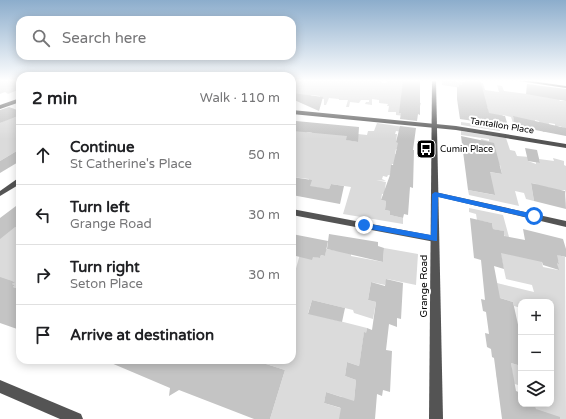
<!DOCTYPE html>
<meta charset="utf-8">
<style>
:root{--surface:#fff;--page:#f6f6f6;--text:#202124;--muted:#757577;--line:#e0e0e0}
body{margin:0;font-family:"Varela Round",sans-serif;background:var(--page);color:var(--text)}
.controls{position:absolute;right:12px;bottom:12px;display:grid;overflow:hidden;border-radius:8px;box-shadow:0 2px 10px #0003}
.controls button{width:36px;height:36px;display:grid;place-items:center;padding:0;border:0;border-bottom:1px solid var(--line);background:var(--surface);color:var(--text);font:20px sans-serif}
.stop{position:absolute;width:12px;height:12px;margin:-9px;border:3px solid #1a73e8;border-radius:50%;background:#fff}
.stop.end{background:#1a73e8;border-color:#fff;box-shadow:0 1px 4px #0008}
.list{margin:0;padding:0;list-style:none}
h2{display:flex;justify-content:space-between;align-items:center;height:52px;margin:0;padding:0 16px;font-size:17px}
h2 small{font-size:13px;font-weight:400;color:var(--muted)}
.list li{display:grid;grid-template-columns:26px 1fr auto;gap:12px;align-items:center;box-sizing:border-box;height:60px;padding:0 16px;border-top:1px solid var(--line)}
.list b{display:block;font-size:15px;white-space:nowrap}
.list p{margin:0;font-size:13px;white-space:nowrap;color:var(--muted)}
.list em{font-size:13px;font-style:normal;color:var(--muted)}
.icon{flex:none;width:22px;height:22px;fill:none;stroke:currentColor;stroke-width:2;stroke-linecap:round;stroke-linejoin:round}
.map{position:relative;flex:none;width:566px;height:419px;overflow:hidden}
.search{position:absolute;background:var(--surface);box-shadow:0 2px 10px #0003;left:16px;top:16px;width:280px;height:44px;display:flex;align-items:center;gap:10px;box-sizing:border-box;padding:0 14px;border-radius:12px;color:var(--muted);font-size:15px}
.panel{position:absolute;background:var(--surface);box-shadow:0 2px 10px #0003;left:16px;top:72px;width:280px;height:292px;border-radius:12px}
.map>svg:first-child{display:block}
.green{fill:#dbdbdb;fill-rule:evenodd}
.building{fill:#c4c4c4}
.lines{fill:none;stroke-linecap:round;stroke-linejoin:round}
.minor{fill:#545454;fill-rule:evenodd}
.tertiary{fill:#545454;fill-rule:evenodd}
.route{fill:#1a73e8}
.labels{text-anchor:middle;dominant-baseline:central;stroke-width:4;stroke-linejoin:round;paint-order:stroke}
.far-street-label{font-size:9px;fill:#000;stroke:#fff}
.far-poi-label{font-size:9px;fill:#000;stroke:#fff;text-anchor:start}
.street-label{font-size:10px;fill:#000;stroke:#fff}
</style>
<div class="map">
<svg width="566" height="419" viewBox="0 0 566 419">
<rect width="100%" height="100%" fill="#fff"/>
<g class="green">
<polygon points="0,80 20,80 20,86 16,88 20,89 8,94 5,92 0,94"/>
<polygon points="292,80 381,80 382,83 386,83 388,80 410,80 410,82 404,81 412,102 421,103 420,106 401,103 405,116 396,115 396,112 388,112 389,106 387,106 388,104 379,103 379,100 372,99 372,105 365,104 366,102 369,102 369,100 361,100 359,103 350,102 349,107 346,107 348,100 339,100 339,99 329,98 326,105 324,105 324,99 320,99 320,96 311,95 309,100 292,93"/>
<polygon points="442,80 467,82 462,82 464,85 459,84 459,87 475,89 480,83 480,80 480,83 483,83 485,90 499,92 497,85 502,86 504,91 558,98 560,101 566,101 566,129 560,126 555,126 555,124 549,123 550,127 544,126 546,132 543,132 539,121 535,120 535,122 513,117 517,127 514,126 511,117 503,115 498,121 500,131 461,125 461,122 475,124 475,121 485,124 483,115 488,110 488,108 469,89 442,85"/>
<polygon points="20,113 20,149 0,161 0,123"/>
<polygon points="377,123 404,127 402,132 396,131 395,134 397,134 396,142 412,144 400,150 396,149 395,154 399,155 413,166 392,164 391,169 394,176 388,175 387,177 383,176 382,179 386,181 376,180 386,182 385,189 405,191 382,194 381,200 386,201 385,210 390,211 390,215 403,218 403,224 343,214 351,187 331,184 329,189 309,187 309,179 292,177 292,131 294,129 310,133 312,133 313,130 344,133 347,136 347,140 358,142 358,134 367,135 368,131 374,131"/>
<polygon points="461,131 506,138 510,150 515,151 517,156 530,157 528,159 528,161 536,164 536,162 540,163 539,159 554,161 553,158 564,161 564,165 566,166 566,194 565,190 559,190 561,195 548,187 538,190 536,184 531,183 534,201 526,199 524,193 515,191 519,206 469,195 468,190 494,195 489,172 502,174 500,165 482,162 483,148 481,139 489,141 489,139 461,135"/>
<polygon points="469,208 503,215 509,237 507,237 541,259 543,267 558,270 557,263 559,263 555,254 565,257 566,419 544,419 536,409 535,404 551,404 551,302 521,302 521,308 514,306 513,302 494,296 497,283 534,292 532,285 506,279 500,251 505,238 503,231 493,229 492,223 477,220 476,214 469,212"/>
<polygon points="20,225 20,289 13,287 15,285 12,284 14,282 13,281 8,285 0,289 0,232"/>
<path d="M 384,248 L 418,254 L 416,285 L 387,279 L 385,285 L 371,282 L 368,300 L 376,302 L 373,319 L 354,313 L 353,310 L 312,300 L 308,313 L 367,328 L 366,333 L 364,333 L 359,366 L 347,362 L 345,376 L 356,380 L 354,401 L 372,406 L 339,419 L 270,419 L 285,370 L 266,364 L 267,360 L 292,360 L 292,272 L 295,272 L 300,254 L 320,258 L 321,255 L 325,256 L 326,249 L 351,253 L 351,256 L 383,262 ZM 326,392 L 342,397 L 340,408 L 324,403 Z"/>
<polygon points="511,363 521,366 521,386 497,378 496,373 513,379"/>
</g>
<g class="building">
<polygon points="410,80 420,80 420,115 418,114 417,121 400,119 401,113 399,113 403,81 410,82"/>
<polygon points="465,80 479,80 481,83 489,113 505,116 508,126 460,119 457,99 457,87 459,87 459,84 462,85 462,82 465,82"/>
<polygon points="527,84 566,89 566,101 526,94"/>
<polygon points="292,93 323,97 319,111 292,99"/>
<polygon points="9,107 20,111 20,115 0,123 0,110"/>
<polygon points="513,116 566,128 566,136 515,126"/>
<polygon points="296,121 359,127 358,142 346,140 347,136 293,131"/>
<polygon points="400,126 416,128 413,150 414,150 413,188 410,187 408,215 404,214 403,218 390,215 390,211 385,210 386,201 381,200 390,175 391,165 393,165 398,143 396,142"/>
<polygon points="461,136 494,143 502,174 490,172 495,195 468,190"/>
<polygon points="525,148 537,150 540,163 528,161"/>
<polygon points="20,149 20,161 0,173 0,161"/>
<polygon points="292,177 312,180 310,186 329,189 331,184 344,186 340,204 292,195"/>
<polygon points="531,183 565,191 566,209 534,201"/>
<polygon points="20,203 20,228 15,227 0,239 0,218"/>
<polygon points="470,218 492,223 493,229 504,231 504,236 525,240 523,229 563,239 566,249 566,257 557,255 559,264 557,263 559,270 543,265 542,262 501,253 504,269 494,266 500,298 513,302 521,338 521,366 511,363 516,391 521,393 521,404 535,404 536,409 560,417 560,419 502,419 494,358 492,357 491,349 487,347 485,333 489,334 486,312 483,311 481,299 485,300 481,260 474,258"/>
<polygon points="292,234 328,241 325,256 321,255 320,258 313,257 312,260 292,255"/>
<polygon points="329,234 378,242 378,246 384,248 383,262 327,249"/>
<polygon points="0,277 15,282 12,284 15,285 13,287 20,289 20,330 0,323"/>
<polygon points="386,279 403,283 401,319 397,318 397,327 389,324 386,350 392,351 390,392 383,390 382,396 377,394 375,419 339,419 341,408 324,403 326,392 354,401 356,380 345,376 347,362 359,366 364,332 366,333 367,328 372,330 376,302 368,300 371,282 385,286"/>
<polygon points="312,300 345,308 342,322 308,314"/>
<polygon points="104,360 267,360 266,364 285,370 270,419 254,419 179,390 169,396 170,388"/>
</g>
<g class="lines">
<g class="minor">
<polygon points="512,80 524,80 566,86 566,88"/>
<polygon points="20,98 20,102 0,109 0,105"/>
<polygon points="292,110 456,126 566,144 566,148 456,130 292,114"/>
<polygon points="17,179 20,179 20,184 0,196 0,191"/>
<polygon points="432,192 435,192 566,221 566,227 435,196 431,194"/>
<polygon points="292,209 435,236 438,237 439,239 438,241 435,242 292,215"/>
<polygon points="0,380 81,414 83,419 60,419 0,393"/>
</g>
<polygon class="tertiary" points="432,80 436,80 443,419 429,419"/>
</g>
<linearGradient id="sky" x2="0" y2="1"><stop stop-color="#8cadcc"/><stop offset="0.58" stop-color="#fff"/><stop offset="1" stop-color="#fff" stop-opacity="0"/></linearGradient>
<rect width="566" height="139" fill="url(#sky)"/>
<polygon class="route" points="435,192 534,214 537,216 534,219 438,197 437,241 435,241 364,228 361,225 364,223 431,235 432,194"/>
<defs>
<g id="bus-square" transform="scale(1)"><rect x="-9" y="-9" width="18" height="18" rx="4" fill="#000" stroke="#fff"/><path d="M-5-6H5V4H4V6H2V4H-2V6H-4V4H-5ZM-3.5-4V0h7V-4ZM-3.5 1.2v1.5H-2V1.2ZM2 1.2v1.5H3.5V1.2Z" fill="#fff"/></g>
</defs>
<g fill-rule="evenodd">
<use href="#bus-square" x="426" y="149"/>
</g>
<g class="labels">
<g class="far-street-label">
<text transform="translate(502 126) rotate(9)">Tantallon Place</text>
</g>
<g class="far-poi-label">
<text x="440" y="149">Cumin Place</text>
</g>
<g class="street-label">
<text transform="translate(424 286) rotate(-90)">Grange Road</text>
</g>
</g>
</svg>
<div class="controls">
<button>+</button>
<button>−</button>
<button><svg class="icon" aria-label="layers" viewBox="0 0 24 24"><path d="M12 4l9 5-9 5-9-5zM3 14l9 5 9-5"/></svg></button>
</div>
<div class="stop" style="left:534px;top:216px"></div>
<div class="stop end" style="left:364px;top:225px"></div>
<div class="search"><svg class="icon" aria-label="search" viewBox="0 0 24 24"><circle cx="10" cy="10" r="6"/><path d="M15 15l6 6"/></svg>Search here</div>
<section class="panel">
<h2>2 min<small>Walk · 110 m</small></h2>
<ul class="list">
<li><svg class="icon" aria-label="ahead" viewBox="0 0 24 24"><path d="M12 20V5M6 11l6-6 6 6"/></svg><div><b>Continue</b><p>St Catherine's Place</p></div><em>50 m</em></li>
<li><svg class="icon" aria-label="left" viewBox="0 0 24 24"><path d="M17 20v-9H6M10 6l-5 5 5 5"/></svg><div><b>Turn left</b><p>Grange Road</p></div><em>30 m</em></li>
<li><svg class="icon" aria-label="right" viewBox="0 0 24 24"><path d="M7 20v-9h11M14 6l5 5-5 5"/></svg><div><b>Turn right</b><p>Seton Place</p></div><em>30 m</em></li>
<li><svg class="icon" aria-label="arrive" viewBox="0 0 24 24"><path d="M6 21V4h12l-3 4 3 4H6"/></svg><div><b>Arrive at destination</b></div></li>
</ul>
</section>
</div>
